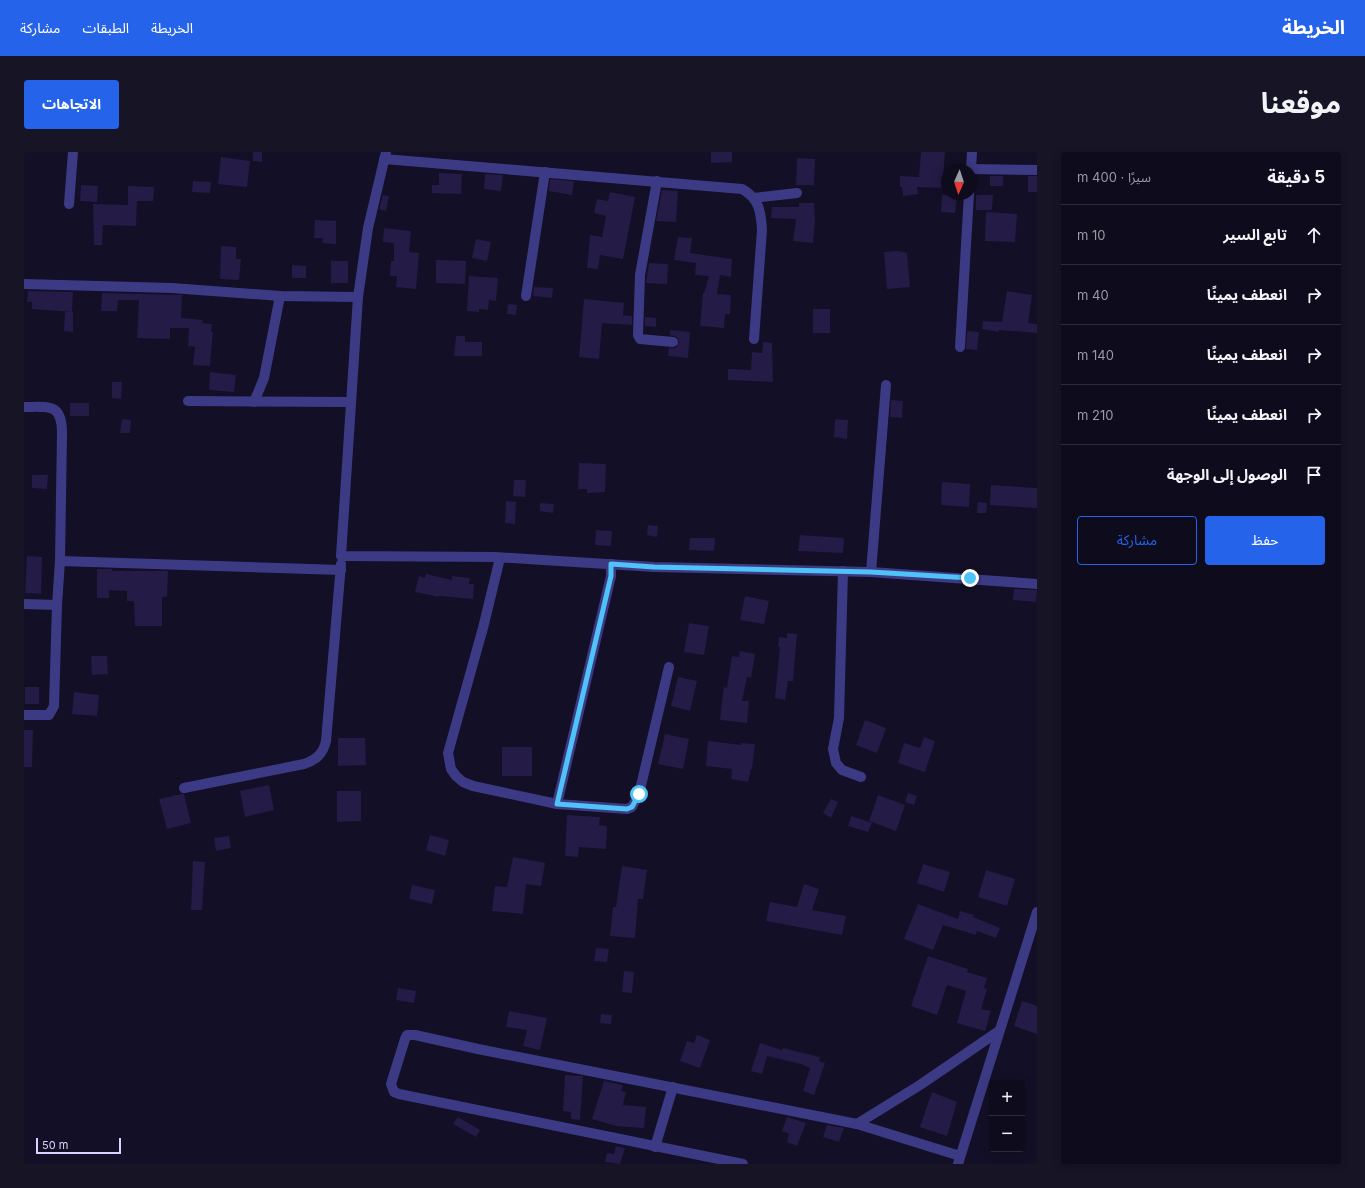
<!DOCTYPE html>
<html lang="ar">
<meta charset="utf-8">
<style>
:root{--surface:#0e0b1c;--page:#171425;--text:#f1f3f6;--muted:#9b9ba3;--line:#2e2b3b;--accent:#2563eb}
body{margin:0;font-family:Inter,"Noto Sans Arabic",sans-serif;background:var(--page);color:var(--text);direction:rtl}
.controls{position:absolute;right:12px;bottom:12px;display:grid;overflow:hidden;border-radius:4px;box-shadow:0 2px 10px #0003}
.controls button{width:36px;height:36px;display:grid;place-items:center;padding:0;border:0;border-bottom:1px solid var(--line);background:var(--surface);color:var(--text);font:20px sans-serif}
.compass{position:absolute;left:917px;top:12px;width:36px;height:36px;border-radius:50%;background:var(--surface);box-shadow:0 2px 10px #0003;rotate:183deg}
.scale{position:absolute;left:12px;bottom:10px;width:85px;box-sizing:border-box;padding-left:4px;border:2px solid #d9d4ff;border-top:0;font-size:11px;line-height:14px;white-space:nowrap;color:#d9d4ff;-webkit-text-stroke:3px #130f26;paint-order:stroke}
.stop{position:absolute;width:12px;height:12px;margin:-9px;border:3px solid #4fc3f7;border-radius:50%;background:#fff}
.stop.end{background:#4fc3f7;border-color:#fff;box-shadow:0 1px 4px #0008}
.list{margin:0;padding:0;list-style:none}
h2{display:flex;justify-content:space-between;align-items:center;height:52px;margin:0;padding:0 16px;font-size:17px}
h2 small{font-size:13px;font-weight:400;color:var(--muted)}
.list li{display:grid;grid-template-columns:26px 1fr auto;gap:12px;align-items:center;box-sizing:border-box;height:60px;padding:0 16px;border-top:1px solid var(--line)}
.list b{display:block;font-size:15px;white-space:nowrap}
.list em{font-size:13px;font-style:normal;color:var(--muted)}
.actions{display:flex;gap:8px;padding:12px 16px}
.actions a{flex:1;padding:9px 0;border:1px solid var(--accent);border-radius:4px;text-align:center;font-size:14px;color:var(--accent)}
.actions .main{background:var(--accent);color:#fff}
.icon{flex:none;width:22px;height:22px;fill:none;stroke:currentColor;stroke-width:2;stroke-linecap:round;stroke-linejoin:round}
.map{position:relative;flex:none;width:1013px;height:1012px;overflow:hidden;direction:ltr;border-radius:4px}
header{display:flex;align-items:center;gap:24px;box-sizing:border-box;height:56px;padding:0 20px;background:var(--accent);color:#fff}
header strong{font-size:19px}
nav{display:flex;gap:22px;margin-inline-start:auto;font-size:14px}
.intro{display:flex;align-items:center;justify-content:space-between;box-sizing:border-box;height:96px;padding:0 24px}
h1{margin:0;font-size:28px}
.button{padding:10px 18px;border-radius:4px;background:var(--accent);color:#fff;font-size:14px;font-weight:700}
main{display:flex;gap:24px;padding:0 24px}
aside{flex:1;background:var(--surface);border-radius:4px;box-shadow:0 2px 10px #0003}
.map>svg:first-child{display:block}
.building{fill:#241b47}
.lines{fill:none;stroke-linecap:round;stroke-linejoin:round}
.minor{stroke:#3d3a85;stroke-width:10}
.route{stroke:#4fc3f7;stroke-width:5}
</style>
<header>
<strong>الخريطة</strong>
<nav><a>الخريطة</a><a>الطبقات</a><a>مشاركة</a></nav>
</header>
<div class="intro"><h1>موقعنا</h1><a class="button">الاتجاهات</a></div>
<main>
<aside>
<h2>5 دقيقة<small>سيرًا · 400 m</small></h2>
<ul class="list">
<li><svg class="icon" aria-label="ahead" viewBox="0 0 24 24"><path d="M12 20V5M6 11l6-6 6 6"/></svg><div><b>تابع السير</b></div><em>10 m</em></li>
<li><svg class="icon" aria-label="right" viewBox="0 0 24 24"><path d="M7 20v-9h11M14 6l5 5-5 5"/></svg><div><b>انعطف يمينًا</b></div><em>40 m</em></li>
<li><svg class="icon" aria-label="right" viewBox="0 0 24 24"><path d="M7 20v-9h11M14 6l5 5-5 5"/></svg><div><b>انعطف يمينًا</b></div><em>140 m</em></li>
<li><svg class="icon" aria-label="right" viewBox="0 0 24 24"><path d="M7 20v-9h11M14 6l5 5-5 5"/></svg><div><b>انعطف يمينًا</b></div><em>210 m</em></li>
<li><svg class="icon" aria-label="arrive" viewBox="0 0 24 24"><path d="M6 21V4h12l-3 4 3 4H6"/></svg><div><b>الوصول إلى الوجهة</b></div></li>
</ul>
<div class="actions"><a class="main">حفظ</a><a>مشاركة</a></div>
</aside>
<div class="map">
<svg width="1013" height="1012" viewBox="0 0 1013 1012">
<rect width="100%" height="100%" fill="#130f26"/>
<g class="building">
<polygon points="229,0 238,0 238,10 229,9"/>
<polygon points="687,0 708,0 708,10 687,11"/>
<polygon points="897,0 921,0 919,26 923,26 923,36 893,35 894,42 879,44 878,35 876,35 876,24 895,25"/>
<polygon points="197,5 226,9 223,35 194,32"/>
<polygon points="773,6 791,7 790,33 772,33"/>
<polygon points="415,21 438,22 437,42 408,41 408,33 415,33"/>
<polygon points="461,22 479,23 477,39 460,37"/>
<rect x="966" y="24" width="13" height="10"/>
<rect x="1004" y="24" width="9" height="16"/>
<polygon points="526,27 550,29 548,43 525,39"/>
<polygon points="169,29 187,30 186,41 168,40"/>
<polygon points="57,33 74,34 73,50 56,49"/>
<polygon points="104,34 130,35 129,49 113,49 112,74 79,73 78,93 70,93 69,52 104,53"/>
<polygon points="638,38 654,39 652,70 632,69"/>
<polygon points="586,40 611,45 599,107 576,103 574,117 563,116 566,83 578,85 582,64 570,61 573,47 584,49"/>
<polygon points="359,43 365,44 362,59 355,57"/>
<polygon points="918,43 933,44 931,61 917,60"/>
<polygon points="952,43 969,43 968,58 952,58"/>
<polygon points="775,51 790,51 791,69 789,91 769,89 772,67 747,66 748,55 775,55"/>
<polygon points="962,60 993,62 991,90 961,89"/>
<polygon points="291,68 312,69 312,92 298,91 299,86 290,86"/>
<polygon points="360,76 387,79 385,100 395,101 392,137 372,135 373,124 366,124 367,109 370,109 370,93 369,91 359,90"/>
<polygon points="654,85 668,86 666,101 708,107 707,125 696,123 693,142 707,143 706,162 701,162 700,176 676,174 679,141 680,141 685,124 671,123 672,111 650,108"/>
<polygon points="452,87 467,90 463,109 448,106"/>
<polygon points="197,94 212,95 212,107 217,107 215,128 196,127"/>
<polygon points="874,99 883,101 886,135 863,137 860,100"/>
<polygon points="412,108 442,109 441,132 412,131"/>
<rect x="307" y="109" width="17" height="22"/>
<polygon points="625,111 644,112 643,132 622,131"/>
<polygon points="268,113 282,114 282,126 268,126"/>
<polygon points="445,124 474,126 472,149 465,148 464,158 455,157 455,160 443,159"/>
<polygon points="510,135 529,136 528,146 509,144"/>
<polygon points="4,139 49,140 48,160 8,157 8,150 3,150"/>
<polygon points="983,139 1008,143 1004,171 1013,172 1013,181 975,178 975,180 958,177 959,169 978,170"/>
<polygon points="78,141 158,143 157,166 179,168 178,171 188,172 187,180 189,180 186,214 169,213 171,195 164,194 165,176 146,176 146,187 113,186 115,148 94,148 93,159 77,159"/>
<polygon points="560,147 600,151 599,163 608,164 608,173 578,171 575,207 555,205"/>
<polygon points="484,152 493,153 492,163 483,162"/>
<rect x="789" y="157" width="17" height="24"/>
<polygon points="41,160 49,160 49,180 40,179"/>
<polygon points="621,165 632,166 632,175 621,174"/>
<polygon points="646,178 666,180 664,206 644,204 645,196 652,196 655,190 653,185 646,183"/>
<polygon points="943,179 955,180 953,198 942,197"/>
<polygon points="432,184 441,184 441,190 458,190 458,204 430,204"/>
<polygon points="739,190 748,191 749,230 704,228 704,217 727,218 728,200 738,201"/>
<polygon points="186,220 212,223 210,240 185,238"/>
<polygon points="88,230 98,230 97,247 88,246"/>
<polygon points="867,248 879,249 878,266 866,265"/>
<rect x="46" y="251" width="19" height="13"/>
<polygon points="98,267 107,268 106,281 96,281"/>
<polygon points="811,267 824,268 823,287 810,285"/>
<polygon points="555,311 582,312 581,340 563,341 563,337 554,337"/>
<polygon points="8,323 24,323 23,337 8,336"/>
<polygon points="490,328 502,328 501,345 489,344"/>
<polygon points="918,330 946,332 945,355 917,353"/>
<polygon points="967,333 1013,336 1013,356 966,353"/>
<polygon points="482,349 492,350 491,372 481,371"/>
<polygon points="954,350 963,351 962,361 953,361"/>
<polygon points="516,351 530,352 529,361 516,359"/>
<polygon points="624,373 634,374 633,385 623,383"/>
<polygon points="572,378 588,379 587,394 571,393"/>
<polygon points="776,383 820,386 819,401 774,399"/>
<polygon points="666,386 691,386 690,399 665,398"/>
<polygon points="3,404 18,405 17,442 1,441"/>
<polygon points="73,417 88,417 88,419 144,419 143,445 138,445 138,474 111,474 110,449 103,449 103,439 85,438 85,446 73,446"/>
<polygon points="402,422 428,428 428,424 446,426 445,432 450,432 449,447 415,444 415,445 391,440 395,424 401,426"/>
<polygon points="990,437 1013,438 1012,450 989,448"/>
<polygon points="721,444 745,449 740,472 716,468"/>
<polygon points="665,471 685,474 680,503 660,500"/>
<polygon points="763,481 773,482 769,529 764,529 761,548 751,546 756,495 754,495 755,485 763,486"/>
<polygon points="716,499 731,502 727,526 723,525 718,549 725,549 723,571 696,568 699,541 700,535 703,536 708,504 715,505"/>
<polygon points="67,504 83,504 84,522 68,523"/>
<polygon points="654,525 673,529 666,559 647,554"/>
<rect x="1" y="535" width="14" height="17"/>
<polygon points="50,540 75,543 73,564 48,562"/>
<polygon points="841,568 862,576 853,601 832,593"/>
<polygon points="0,578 9,578 8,615 0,615"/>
<polygon points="641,582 665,587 659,617 634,612"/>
<polygon points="900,585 911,589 901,620 874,611 880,591 896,596"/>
<polygon points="314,586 341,586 342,613 314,614"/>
<polygon points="684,589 717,593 717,591 731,592 728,617 727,617 724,630 707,627 708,617 682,614"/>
<rect x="478" y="595" width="30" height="29"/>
<polygon points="245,633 250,658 221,665 216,639"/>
<polygon points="313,639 337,639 337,669 313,670"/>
<polygon points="884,641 893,644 890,653 881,650"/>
<polygon points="158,642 160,642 167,671 143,677 135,647"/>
<polygon points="854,643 881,653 872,679 845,669"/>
<polygon points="807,647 814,650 807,666 799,661"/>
<polygon points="543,663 576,665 575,673 583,674 582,697 555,695 554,705 541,704"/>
<polygon points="827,664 848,671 844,680 824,674"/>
<polygon points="406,683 425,688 421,704 402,698"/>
<polygon points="205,684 207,696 192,699 190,686"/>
<polygon points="489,705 521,711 517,734 502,732 499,762 468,759 471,734 483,735"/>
<polygon points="169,709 181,710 178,758 167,758"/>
<polygon points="899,712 926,720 920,740 893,731"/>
<polygon points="598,714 623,718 619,747 614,747 611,786 586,784 589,755 592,755"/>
<polygon points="962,718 991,727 983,754 954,745"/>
<polygon points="780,732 795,737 788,758 822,764 818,783 742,769 746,750 773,755"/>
<polygon points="388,733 411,738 408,752 385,747"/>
<polygon points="894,752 934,767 936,759 950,763 949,765 976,776 972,786 953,779 952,783 919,773 909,798 880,787"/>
<polygon points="572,796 585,797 583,810 570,809"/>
<polygon points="904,804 944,817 943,820 963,826 960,836 963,837 957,857 967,859 961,879 933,871 942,839 923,833 913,863 887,854"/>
<polygon points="600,819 610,820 608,841 598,840"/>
<polygon points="374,836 392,839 390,851 372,848"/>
<polygon points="998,849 1013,854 1013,882 990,874"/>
<polygon points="485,859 523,866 516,898 499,894 503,878 482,875"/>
<polygon points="577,862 588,863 587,872 576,871"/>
<polygon points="673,883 686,888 676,916 656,909 663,889 670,891"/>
<polygon points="736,891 758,898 759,896 796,905 795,909 801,911 790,943 779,939 786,916 777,912 743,904 738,922 727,919"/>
<polygon points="541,923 559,924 556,968 547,967 547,960 539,959"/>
<polygon points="580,929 599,933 597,939 602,940 599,953 622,955 620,976 592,974 568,967"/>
<polygon points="908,940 933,950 923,984 896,975"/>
<polygon points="434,965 456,978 452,985 429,972"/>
<polygon points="763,965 782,971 773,994 763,990 765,982 758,979"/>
<polygon points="803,973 820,976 815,990 799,985"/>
<polygon points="592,994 601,996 596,1012 581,1010 583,1001 590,1002"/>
</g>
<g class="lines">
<g class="minor">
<polyline points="362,0 344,76 334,145 317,404 471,405 630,415 847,420 1013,432"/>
<path d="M 360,7 L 718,37 C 735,46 737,60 738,78 L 730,187"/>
<polyline points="947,17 1013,18"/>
<polyline points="947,18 948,0"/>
<polyline points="633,29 616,123 614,183 616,187 649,190"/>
<polyline points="730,46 773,41"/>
<polyline points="45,52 49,0"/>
<polyline points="0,132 148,136 256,144 334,145"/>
<polyline points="502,144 521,20"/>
<polyline points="936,195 945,42"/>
<polyline points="164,249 327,250"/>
<polyline points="230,250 240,226 256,144"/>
<path d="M 0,255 C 25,255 38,251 38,281 L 36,409"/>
<polyline points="476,406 459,476 424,601 427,617 432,624 439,630 449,634 533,652 603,657 608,655 615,642 645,515"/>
<polyline points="819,419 815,566 809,597 812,611 818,618 837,625"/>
<polyline points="847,420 862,233"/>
<polyline points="0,452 33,453"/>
<polyline points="0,563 25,563 30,554 33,453 36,409 317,418"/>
<path d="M 160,636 L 280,612 C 292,608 299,602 302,589 L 317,412"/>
<polyline points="533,652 587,424 587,412"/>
<polyline points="833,972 896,933 975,879"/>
<polyline points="631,995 649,935"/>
<polyline points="719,1012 375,942 370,940 367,932 381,887 383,883 391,883 454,897 833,972 936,1004"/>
<polyline points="934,1012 1013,760"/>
</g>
</g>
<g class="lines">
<polyline class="route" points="615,642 608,655 603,657 533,652 587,424 587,412 630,415 847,420 946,426"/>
</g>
</svg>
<div class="controls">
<button>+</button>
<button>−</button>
</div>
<svg class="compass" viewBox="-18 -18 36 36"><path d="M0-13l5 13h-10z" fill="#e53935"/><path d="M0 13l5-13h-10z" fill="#9b9ba3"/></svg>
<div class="scale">50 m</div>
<div class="stop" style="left:615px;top:642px"></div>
<div class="stop end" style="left:946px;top:426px"></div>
</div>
</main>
